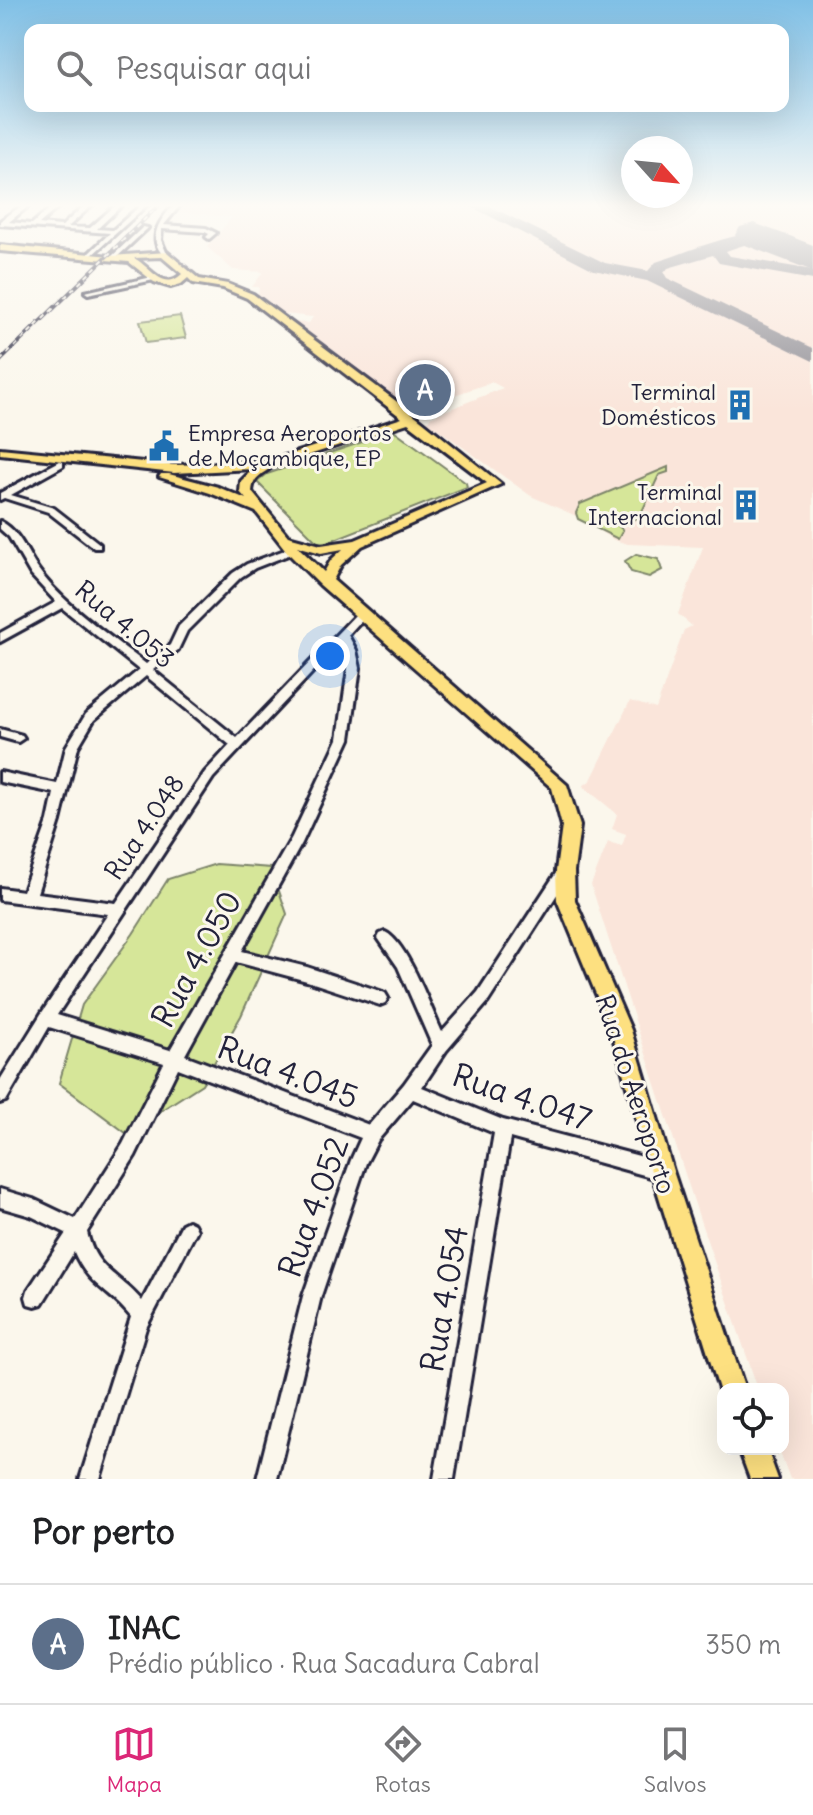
<!DOCTYPE html>
<html lang="pt">
<meta charset="utf-8">
<style>
:root{--surface:#fff;--page:#f6f6f6;--text:#202124;--muted:#757577;--line:#e0e0e0;--accent:#db2777}
body{margin:0;font-family:Delius,sans-serif;background:var(--page);color:var(--text)}
.controls{position:absolute;right:24px;bottom:24px;display:grid;overflow:hidden;border-radius:16px;box-shadow:0 8px 32px #0002}
.controls button{width:72px;height:72px;display:grid;place-items:center;padding:0;border:0;border-bottom:2px solid var(--line);background:var(--surface);color:var(--text);font:40px sans-serif}
.compass{position:absolute;left:621px;top:136px;width:72px;height:72px;border-radius:50%;background:var(--surface);box-shadow:0 8px 32px #0002;rotate:117deg}
.you{position:absolute;left:330px;top:656px;width:28px;height:28px;margin:-20px;border:6px solid #fff;border-radius:50%;background:#1a73e8;box-shadow:0 0 0 12px #1a73e833}
.badge{display:grid;place-items:center;width:52px;height:52px;border-radius:50%;background:var(--accent);color:#fff;font-size:26px;font-weight:700}
.pin{position:absolute;translate:-50% -50%;border:4px solid #fff;box-shadow:0 2px 8px #0006}
.list{margin:0;padding:0;list-style:none}
h2{display:flex;justify-content:space-between;align-items:center;height:104px;margin:0;padding:0 32px;font-size:34px}
h2 small{font-size:26px;font-weight:400;color:var(--muted)}
.list li{display:grid;grid-template-columns:52px 1fr auto;gap:24px;align-items:center;box-sizing:border-box;height:120px;padding:0 32px;border-top:2px solid var(--line)}
.list b{display:block;font-size:30px;white-space:nowrap}
.list p{margin:0;font-size:26px;white-space:nowrap;color:var(--muted)}
.list em{font-size:26px;font-style:normal;color:var(--muted)}
.icon{flex:none;width:44px;height:44px;fill:none;stroke:currentColor;stroke-width:2;stroke-linecap:round;stroke-linejoin:round}
.map{position:relative;flex:none;width:813px;height:1479px;overflow:hidden}
.search{position:absolute;background:var(--surface);box-shadow:0 8px 32px #0002;left:24px;right:24px;top:24px;height:88px;display:flex;align-items:center;gap:20px;box-sizing:border-box;padding:0 28px;border-radius:16px;color:var(--muted);font-size:30px}
.sheet{height:224px;background:var(--surface)}
nav{display:flex;justify-content:space-around;align-items:center;box-sizing:border-box;height:112px;border-top:2px solid var(--line);background:var(--surface);font-size:22px;color:var(--muted)}
nav a{display:grid;justify-items:center;gap:4px}
nav .on{color:var(--accent)}
.map>svg:first-child{display:block}
.built{fill:#fae5da}
.green{fill:#d6e699;stroke:#7c846a;stroke-width:2}
.lines{fill:none;stroke-linecap:round;stroke-linejoin:round}
.taxiway{fill:#8e8c94;fill-rule:evenodd}
.runway{fill:#8e8c94;fill-rule:evenodd}
.minor-casing{stroke:#22223b;stroke-width:6}
.major-casing{stroke:#22223b;stroke-width:6}
.minor{fill:#fbf7ec;fill-rule:evenodd}
.major{fill:#fde080;fill-rule:evenodd}
.rail-casing{stroke:#22223b;stroke-width:4}
.rail{stroke:#fbf7ec;stroke-width:2;stroke-dasharray:5;stroke-linecap:butt}
.labels{text-anchor:middle;dominant-baseline:central;stroke-width:6;stroke-linejoin:round;paint-order:stroke}
.far-poi-label{font-size:22px;fill:#22223b;stroke:#fbf7ec;text-anchor:end}
.street-label{font-size:26px;fill:#22223b;stroke:#fbf7ec}
.near-street-label{font-size:32px;fill:#22223b;stroke:#fbf7ec}
</style>
<div class="map">
<svg width="813" height="1479" viewBox="0 0 813 1479">
<rect width="100%" height="100%" fill="#fbf7ec"/>
<filter id="ink" filterUnits="userSpaceOnUse"><feTurbulence type="fractalNoise" baseFrequency=".0125" numOctaves="2"/><feDisplacementMap in="SourceGraphic" scale="16" xChannelSelector="R" yChannelSelector="G"/><feConvolveMatrix kernelMatrix="1 2 1 2 8 2 1 2 1" color-interpolation-filters="sRGB"/></filter>
<g filter="url(#ink)">
<polygon class="built" points="187,204 813,204 813,1479 790,1479 779,1449 783,1449 783,1389 758,1389 700,1220 591,885 608,842 622,846 626,834 612,829 617,814 583,786 591,780 630,701 656,709 684,630 692,626 678,614 703,547 628,544 614,540 574,515 531,496 428,422 430,417 503,388 492,382 417,408 395,403 294,322 309,323 313,317 284,314 258,295 259,287 252,287 263,272 233,270 207,247 232,217 176,212"/>
<g class="green">
<polygon points="180,316 186,338 146,343 140,321"/>
<polygon points="395,431 466,483 467,487 325,543 317,542 257,482 267,474"/>
<polygon points="668,467 668,472 659,475 639,518 616,524 623,530 618,539 578,519 576,513 580,504"/>
<polygon points="636,554 658,559 662,570 649,577 631,572 625,561"/>
<polygon points="216,864 271,868 287,914 241,1016 202,1084 126,1133 59,1083 82,1005 133,934 168,879"/>
</g>
<g class="lines">
<path class="taxiway" d="M 466,204 L 485,204 L 605,263 L 648,271 L 656,262 C 699,249 777,209 813,252 L 813,262 C 803,262 801,255 792,250 C 770,235 749,243 726,251 L 730,256 L 813,270 L 813,280 L 719,263 L 713,255 L 668,268 L 664,273 L 667,278 L 813,348 L 813,361 L 647,281 L 594,270 Z"/>
<polygon class="runway" points="754,223 813,245 813,271 740,243 735,235 740,227"/>
<g class="minor-casing">
<g id="minor">
<polygon points="24,204 31,204 9,222 32,224 55,204 62,204 39,224 62,226 86,204 93,204 68,227 90,228 117,204 123,204 97,229 113,230 142,204 148,204 90,257 88,256 88,254 110,233 0,225 0,221"/>
<path d="M 175,204 L 181,204 L 164,225 L 206,228 L 216,233 L 209,239 L 206,237 L 209,234 L 205,232 L 162,229 L 161,240 L 167,254 L 164,256 C 146,238 160,219 175,204 Z"/>
<polygon points="143,227 148,228 116,258 112,258 112,256"/>
<polygon points="152,277 154,278 154,280 88,294 85,292"/>
<polygon points="60,461 63,462 63,466 11,495 54,508 100,544 100,548 94,548 48,512 4,498 0,500 0,493"/>
<path d="M 0,521 C 20,531 26,552 38,569 C 62,604 112,637 146,664 L 170,645 L 179,626 L 233,573 L 247,564 L 290,548 L 296,548 L 296,552 L 255,568 L 241,577 L 187,631 L 178,650 L 153,670 L 237,738 L 359,611 L 363,610 L 368,613 L 348,635 L 356,650 L 360,668 L 350,739 L 302,843 L 242,951 L 307,967 L 380,991 L 385,993 L 388,998 L 385,1003 L 380,1005 L 307,981 L 236,962 L 185,1055 L 369,1125 L 404,1084 L 432,1045 L 398,967 L 378,938 L 380,934 L 385,932 C 407,942 431,1009 442,1032 L 478,992 L 560,867 L 565,865 L 570,867 L 572,871 L 488,1002 L 446,1051 L 422,1087 L 503,1120 L 662,1162 L 668,1165 L 671,1171 L 668,1177 L 662,1180 L 510,1138 L 454,1479 L 434,1479 L 494,1133 L 413,1099 L 378,1140 L 366,1163 L 321,1296 L 277,1479 L 257,1479 L 303,1296 L 351,1160 L 361,1138 L 178,1068 L 135,1156 L 87,1232 C 96,1272 119,1273 142,1301 L 182,1224 L 188,1221 L 194,1224 L 197,1230 L 146,1328 L 100,1479 L 80,1479 L 131,1317 C 110,1290 89,1287 74,1252 L 42,1304 L 35,1306 L 28,1304 L 26,1297 L 28,1290 L 66,1233 L 31,1216 L 0,1207 L 0,1189 L 33,1199 L 75,1219 L 123,1144 L 164,1063 L 49,1027 L 6,1101 L 0,1103 L 0,1080 L 41,1014 L 108,914 L 0,900 L 0,888 L 23,891 L 48,821 L 54,793 L 0,782 L 0,772 L 57,784 L 66,747 L 86,714 L 139,670 L 62,608 L 0,642 L 0,633 L 56,602 L 31,575 L 9,537 L 0,529 ZM 341,642 L 346,650 L 348,668 L 338,739 L 292,837 L 170,1050 L 57,1015 L 213,778 ZM 146,676 L 230,745 L 205,772 L 116,903 L 37,893 L 60,821 L 78,747 L 94,720 Z"/>
<polygon points="0,729 22,735 24,738 18,742 0,737"/>
</g>
</g>
<g class="major-casing">
<g id="major">
<path d="M 0,245 L 111,256 L 167,252 L 199,279 L 228,284 L 253,294 L 416,416 L 501,484 L 362,546 L 341,565 L 333,580 L 567,785 L 580,826 L 574,871 L 575,900 L 631,1030 L 673,1171 L 745,1389 L 723,1389 L 723,1398 L 719,1389 L 651,1171 L 611,1030 L 557,900 L 556,871 L 562,826 L 552,788 L 320,585 L 288,553 L 256,512 L 210,493 L 159,477 L 161,474 L 169,474 L 218,487 L 246,499 L 240,492 L 241,481 L 253,469 L 174,473 L 0,454 L 0,448 L 174,465 L 266,462 L 402,418 L 247,298 L 223,288 L 193,283 L 188,278 L 181,284 L 171,287 L 154,282 L 129,262 L 0,251 ZM 162,257 L 182,274 C 163,292 152,268 134,258 ZM 408,423 L 487,483 L 355,540 L 321,545 L 288,536 L 252,492 C 253,477 261,475 272,467 ZM 297,546 L 321,553 L 343,549 L 331,560 L 324,572 Z"/>
<polygon points="739,1449 767,1449 778,1479 750,1479"/>
</g>
</g>
<use href="#minor" class="minor"/>
<use href="#major" class="major"/>
<g class="rail-casing">
<polyline id="rail" points="0,361 160,204"/>
</g>
<use href="#rail" class="rail"/>
</g>
</g>
<linearGradient id="sky" x2="0" y2="1"><stop stop-color="#80c0e6"/><stop offset="0.5" stop-color="#fdfbf6"/><stop offset="1" stop-color="#fdfbf6" stop-opacity="0"/></linearGradient>
<rect width="813" height="411" fill="url(#sky)"/>
<defs>
<g id="building-bare" transform="scale(2.4)"><path d="M-4-6H4V6H1V3H-1V6H-4ZM-2.5-4.3h1.7v1.8h-1.7ZM.8-4.3h1.7v1.8H.8ZM-2.5-1h1.7V.8h-1.7ZM.8-1h1.7V.8H.8Z" fill="#1f6fb2" stroke="#fbf7ec" stroke-width="2.5" paint-order="stroke"/></g>
<g id="civic-bare" transform="scale(2.4)"><path d="M-.6-6.5H3V-4.5H.6V-3L4-1V1h2V6H-6V1h2V-1L-.6-3ZM-1.2 2.5V6h2.4V2.5Z" fill="#1f6fb2" stroke="#fbf7ec" stroke-width="2.5" paint-order="stroke"/></g>
</defs>
<g fill-rule="evenodd">
<use href="#building-bare" x="740" y="405"/>
<use href="#civic-bare" x="164" y="446"/>
<use href="#building-bare" x="746" y="505"/>
</g>
<g class="labels">
<g class="far-poi-label">
<text x="716" y="392">Terminal<tspan x="716" dy="25">Domésticos</tspan></text>
<text x="188" y="433" text-anchor="start">Empresa Aeroportos<tspan x="188" dy="25">de Moçambique, EP</tspan></text>
<text x="722" y="492">Terminal<tspan x="722" dy="25">Internacional</tspan></text>
</g>
<g class="street-label">
<text transform="translate(125 624) rotate(40)">Rua 4.053</text>
<text transform="translate(144 827) rotate(-56)">Rua 4.048</text>
<text transform="translate(636 1094) rotate(72)">Rua do Aeroporto</text>
</g>
<g class="near-street-label">
<text transform="translate(196 959) rotate(-61)">Rua 4.050</text>
<text transform="translate(288 1072) rotate(21)">Rua 4.045</text>
<text transform="translate(522 1097) rotate(19)">Rua 4.047</text>
<text transform="translate(313 1207) rotate(-70)">Rua 4.052</text>
<text transform="translate(444 1299) rotate(-80)">Rua 4.054</text>
</g>
</g>
</svg>
<div class="controls">
<button><svg class="icon" aria-label="locate" viewBox="0 0 24 24"><circle cx="12" cy="12" r="6"/><path d="M12 2v4M12 18v4M2 12h4M18 12h4"/></svg></button>
</div>
<svg class="compass" viewBox="-18 -18 36 36"><path d="M0-13l5 13h-10z" fill="#e53935"/><path d="M0 13l5-13h-10z" fill="#757577"/></svg>
<div class="you"></div>
<div class="pin badge" style="left:425px;top:390px;background:#5c6f8a">A</div>
<div class="search"><svg class="icon" aria-label="search" viewBox="0 0 24 24"><circle cx="10" cy="10" r="6"/><path d="M15 15l6 6"/></svg>Pesquisar aqui</div>
</div>
<section class="sheet">
<h2>Por perto<small></small></h2>
<ul class="list">
<li><span class="badge" style="background:#5c6f8a">A</span><div><b>INAC</b><p>Prédio público · Rua Sacadura Cabral</p></div><em>350 m</em></li>
</ul>
</section>
<nav>
<a class="on"><svg class="icon" aria-label="map" viewBox="0 0 24 24"><path d="M3 6l6-2 6 2 6-2v14l-6 2-6-2-6 2zM9 4v14M15 6v14"/></svg>Mapa</a>
<a><svg class="icon" aria-label="directions" viewBox="0 0 24 24"><path d="M12 3l9 9-9 9-9-9zM9 14v-3h6M13 9l2 2-2 2"/></svg>Rotas</a>
<a><svg class="icon" aria-label="saved" viewBox="0 0 24 24"><path d="M7 4h10v16l-5-4-5 4z"/></svg>Salvos</a>
</nav>
